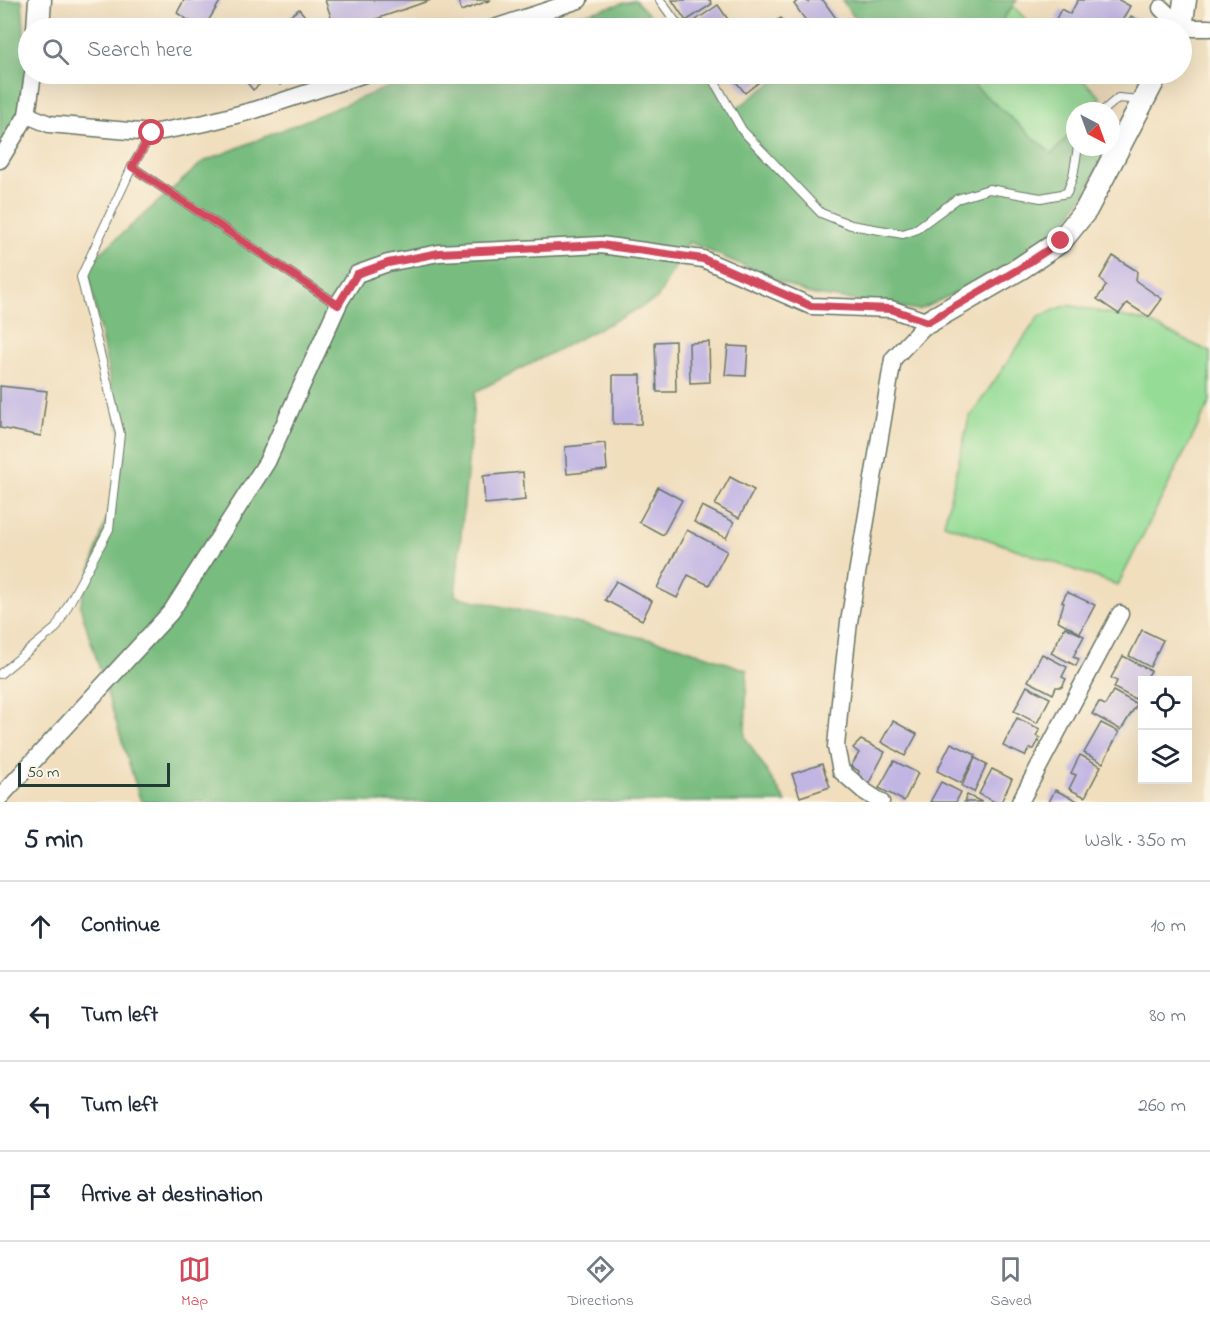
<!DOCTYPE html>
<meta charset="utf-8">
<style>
:root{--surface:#fff;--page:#f2f2f3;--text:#1f2937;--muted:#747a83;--line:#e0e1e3;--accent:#d1495b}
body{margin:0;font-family:"Indie Flower",sans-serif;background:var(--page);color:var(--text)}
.controls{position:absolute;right:18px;bottom:18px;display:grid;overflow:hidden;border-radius:0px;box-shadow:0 6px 24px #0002}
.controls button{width:54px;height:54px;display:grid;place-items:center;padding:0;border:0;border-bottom:2px solid var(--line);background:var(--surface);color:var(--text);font:30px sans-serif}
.compass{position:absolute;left:1066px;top:102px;width:54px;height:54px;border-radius:50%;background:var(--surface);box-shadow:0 6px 24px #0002;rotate:139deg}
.scale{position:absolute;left:18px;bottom:15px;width:152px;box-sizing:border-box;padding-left:6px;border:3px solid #1f3d34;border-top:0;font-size:16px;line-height:21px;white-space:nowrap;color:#1f3d34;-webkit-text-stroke:4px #fcf5e5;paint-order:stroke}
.stop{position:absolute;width:18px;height:18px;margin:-14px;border:4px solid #d1495b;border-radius:50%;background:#fff}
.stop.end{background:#d1495b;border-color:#fff;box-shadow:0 2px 6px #0008}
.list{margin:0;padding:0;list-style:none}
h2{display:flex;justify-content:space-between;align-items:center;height:78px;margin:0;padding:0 24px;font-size:26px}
h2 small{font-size:20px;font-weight:400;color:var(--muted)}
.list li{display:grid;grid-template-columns:39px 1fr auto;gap:18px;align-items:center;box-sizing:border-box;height:90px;padding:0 24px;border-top:2px solid var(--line)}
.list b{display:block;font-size:22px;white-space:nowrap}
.list em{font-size:20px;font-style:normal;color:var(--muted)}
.icon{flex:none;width:33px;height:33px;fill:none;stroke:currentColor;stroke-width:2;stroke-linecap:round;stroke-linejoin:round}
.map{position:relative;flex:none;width:1210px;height:802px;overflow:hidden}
.search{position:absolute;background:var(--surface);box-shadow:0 6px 24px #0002;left:18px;right:18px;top:18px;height:66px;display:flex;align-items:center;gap:15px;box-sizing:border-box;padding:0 21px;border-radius:33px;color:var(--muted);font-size:22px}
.sheet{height:438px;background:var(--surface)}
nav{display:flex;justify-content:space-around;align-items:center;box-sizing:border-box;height:84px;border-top:2px solid var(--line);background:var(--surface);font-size:16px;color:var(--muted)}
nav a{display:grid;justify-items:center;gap:3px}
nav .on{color:var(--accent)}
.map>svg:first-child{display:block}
.green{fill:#95dc96;stroke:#5a8c65;stroke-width:1.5}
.forest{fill:#78bc7f;stroke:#4c7c5a;stroke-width:1.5}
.building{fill:#c1b5e3}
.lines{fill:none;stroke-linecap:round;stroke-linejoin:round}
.lane-casing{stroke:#687564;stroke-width:10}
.street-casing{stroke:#687564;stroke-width:19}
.secondary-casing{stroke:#687564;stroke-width:25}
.lane{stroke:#fff;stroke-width:8}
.street{stroke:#fff;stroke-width:16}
.secondary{stroke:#fff;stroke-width:22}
.route{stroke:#d1495b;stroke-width:8}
</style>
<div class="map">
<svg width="1210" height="802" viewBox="0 0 1210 802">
<rect width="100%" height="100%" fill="#fcf5e5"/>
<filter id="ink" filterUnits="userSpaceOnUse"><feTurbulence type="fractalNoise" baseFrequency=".0167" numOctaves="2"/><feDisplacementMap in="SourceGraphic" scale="12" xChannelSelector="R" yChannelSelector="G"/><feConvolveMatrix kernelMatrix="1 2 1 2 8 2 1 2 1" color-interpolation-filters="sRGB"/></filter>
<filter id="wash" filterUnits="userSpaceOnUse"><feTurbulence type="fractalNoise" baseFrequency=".008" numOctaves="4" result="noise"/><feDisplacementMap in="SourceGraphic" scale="24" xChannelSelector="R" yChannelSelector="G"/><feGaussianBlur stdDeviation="1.35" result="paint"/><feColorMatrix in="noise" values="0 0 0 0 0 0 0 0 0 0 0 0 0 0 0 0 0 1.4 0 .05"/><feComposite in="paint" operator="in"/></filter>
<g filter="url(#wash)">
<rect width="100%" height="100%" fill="#f0debd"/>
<g class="green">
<polygon points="1013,6 1034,28 996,28"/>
<polygon points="961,74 1077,74 1101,98 1090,111 1075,111 1075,128 1052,154"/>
<polygon points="1068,305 1148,322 1210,352 1210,402 1118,585 944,524 969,418 1039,316"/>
</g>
<g class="forest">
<polygon points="0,0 22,0 29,103 0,161"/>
<polygon points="635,0 662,28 531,28"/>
<polygon points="842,0 1017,0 996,28 846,28 856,20"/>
<polygon points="420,74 704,74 737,108 784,74 961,74 1052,154 1075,129 1075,147 1108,147 1086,191 1057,235 972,285 919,310 809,294 689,242 657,299 475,392 455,596 679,646 747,670 745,737 786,802 141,802 80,606 125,456 87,265 203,162"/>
</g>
<g id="blocks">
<g class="building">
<polygon points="184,0 221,0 204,28 200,28 177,13"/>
<polygon points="325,0 431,0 350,28 335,28"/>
<polygon points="458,0 491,0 461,11"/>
<polygon points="672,0 710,0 712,4 686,21"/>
<polygon points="799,0 807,0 808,2 810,0 823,0 838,21 833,24 836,28 811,28 794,4"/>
<polygon points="1078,0 1119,0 1130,6 1118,28 1058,28 1061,22 1056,19 1061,9 1070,14"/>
<polygon points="718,5 734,28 702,28 696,20"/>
<polygon points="299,9 315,28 275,28"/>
<polygon points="1131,16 1149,27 1148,28 1123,28"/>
<polygon points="781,18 787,28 765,28"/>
<polygon points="240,74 306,74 295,82 290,76 280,85 271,75 253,90"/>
<polygon points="730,74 757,74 762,80 745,93"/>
<polygon points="1113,256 1137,271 1136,281 1162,299 1149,317 1127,303 1119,314 1097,299 1106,286 1100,278"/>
<polygon points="675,341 676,392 657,392 655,342"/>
<polygon points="709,342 710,382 690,383 689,343"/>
<polygon points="728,346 748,347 746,376 725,375"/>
<rect x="613" y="375" width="28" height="49"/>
<polygon points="0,386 47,391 41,436 0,428"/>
<polygon points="605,443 607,470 567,474 565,447"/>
<polygon points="523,472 525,500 485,504 483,476"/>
<polygon points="730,477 754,490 739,518 715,505"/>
<polygon points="658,487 682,500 663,535 639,522"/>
<polygon points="702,506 734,522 726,538 694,522"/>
<polygon points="687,530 727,551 709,585 688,575 677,598 657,588"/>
<polygon points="616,581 652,601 642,620 605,600"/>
<polygon points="1067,592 1095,605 1080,633 1058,621 1064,603 1062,602"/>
<polygon points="1065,627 1084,636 1073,657 1079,659 1076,666 1051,653"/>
<polygon points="1142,630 1163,640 1150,667 1129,656"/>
<polygon points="1042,654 1067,667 1062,677 1066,679 1062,687 1056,687 1053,694 1028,681"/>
<polygon points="1123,656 1151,671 1145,680 1142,680 1142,685 1135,699 1114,688 1117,681 1111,678"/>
<polygon points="1027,686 1050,698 1037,723 1014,711"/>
<polygon points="1113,691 1137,704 1121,730 1092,714 1099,702 1105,705"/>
<polygon points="1017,718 1040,729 1036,736 1040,738 1034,749 1029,749 1025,756 1003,746"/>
<polygon points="893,721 917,734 905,756 881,742"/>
<polygon points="1101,723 1119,732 1103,763 1084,753"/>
<polygon points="861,740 885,752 869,783 858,777 859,771 851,766 859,753 853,748"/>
<polygon points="951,743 976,755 961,783 937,771"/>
<polygon points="1080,755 1101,766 1085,797 1069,789 1076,775 1071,773"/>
<polygon points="975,758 987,764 974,792 962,786"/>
<polygon points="894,761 918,773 904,801 879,788"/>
<polygon points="822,764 830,787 800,797 792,774"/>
<polygon points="992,769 1012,779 1001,802 995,802 979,794"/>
<polygon points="941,782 961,792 956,802 930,802"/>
<polygon points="1055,790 1080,802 1049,802"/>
<polygon points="967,795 982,802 964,802"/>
</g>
</g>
</g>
<g filter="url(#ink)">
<use href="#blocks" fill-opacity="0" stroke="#687564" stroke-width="1.5"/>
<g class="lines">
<g class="lane-casing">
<g id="lane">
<polyline points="660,0 680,28"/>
<polyline points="710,74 742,130 821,213 851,225 903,234 915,230 957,199 989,189 1041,198 1067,193 1073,176 1078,147"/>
<polyline points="1103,111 1118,98 1142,100"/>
<polyline points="132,167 338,305"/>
<polyline points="0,674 56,628 109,529 120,434 81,277 132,167 152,133"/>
</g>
</g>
<g class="street-casing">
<g id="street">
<polyline points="1161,8 1182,28 1210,28"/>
<polyline points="494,28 579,0"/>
<polyline points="27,115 49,124 152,133 205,123 255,110 365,74"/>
<polyline points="0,160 27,115 33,74"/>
<polyline points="0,797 171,612 267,462 340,301 357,274 388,263 439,253 601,245 703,259 811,306 891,309 928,322 893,359 849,622 840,702 836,747 841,771 864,791 881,802"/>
<polyline points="1020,802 1120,614"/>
</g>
</g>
<g class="secondary-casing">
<g id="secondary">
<polyline points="38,28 40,0"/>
<polyline points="1181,28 1185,0"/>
<polyline points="928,322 1019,269 1061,241 1086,210 1157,74"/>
</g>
</g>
<use href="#lane" class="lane"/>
<use href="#street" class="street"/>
<use href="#secondary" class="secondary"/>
</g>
</g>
<g class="lines" filter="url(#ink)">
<polyline class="route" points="152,133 132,167 338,305 357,274 388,263 439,253 601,245 703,259 811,306 891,309 928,322 1019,269 1061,241"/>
</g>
</svg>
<div class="controls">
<button><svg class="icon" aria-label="locate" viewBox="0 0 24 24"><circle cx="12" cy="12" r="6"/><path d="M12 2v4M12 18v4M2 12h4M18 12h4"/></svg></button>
<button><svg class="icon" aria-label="layers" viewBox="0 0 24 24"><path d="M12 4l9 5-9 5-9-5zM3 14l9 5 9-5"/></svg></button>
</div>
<svg class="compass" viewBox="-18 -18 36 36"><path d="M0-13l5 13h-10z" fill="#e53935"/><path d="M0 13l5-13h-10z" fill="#747a83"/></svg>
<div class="scale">50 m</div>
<div class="stop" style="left:152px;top:133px"></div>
<div class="stop end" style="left:1061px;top:241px"></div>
<div class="search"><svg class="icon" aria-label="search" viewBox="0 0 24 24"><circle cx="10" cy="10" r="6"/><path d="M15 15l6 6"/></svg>Search here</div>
</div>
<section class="sheet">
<h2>5 min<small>Walk · 350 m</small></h2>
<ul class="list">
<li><svg class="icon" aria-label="ahead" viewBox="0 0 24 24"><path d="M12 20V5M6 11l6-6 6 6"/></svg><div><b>Continue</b></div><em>10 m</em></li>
<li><svg class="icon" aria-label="left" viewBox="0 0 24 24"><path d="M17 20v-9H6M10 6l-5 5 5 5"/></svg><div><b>Turn left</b></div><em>80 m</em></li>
<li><svg class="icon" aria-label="left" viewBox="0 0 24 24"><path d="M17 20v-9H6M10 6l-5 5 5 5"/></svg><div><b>Turn left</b></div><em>260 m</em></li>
<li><svg class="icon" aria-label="arrive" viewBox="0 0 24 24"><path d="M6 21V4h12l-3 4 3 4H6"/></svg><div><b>Arrive at destination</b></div></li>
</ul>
</section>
<nav>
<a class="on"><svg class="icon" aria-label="map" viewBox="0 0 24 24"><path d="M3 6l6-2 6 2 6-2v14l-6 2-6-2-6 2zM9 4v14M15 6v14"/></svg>Map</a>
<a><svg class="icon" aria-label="directions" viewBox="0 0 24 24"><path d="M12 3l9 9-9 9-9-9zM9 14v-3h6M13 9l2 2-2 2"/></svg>Directions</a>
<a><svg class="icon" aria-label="saved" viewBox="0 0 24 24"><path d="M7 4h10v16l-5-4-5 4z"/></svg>Saved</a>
</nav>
